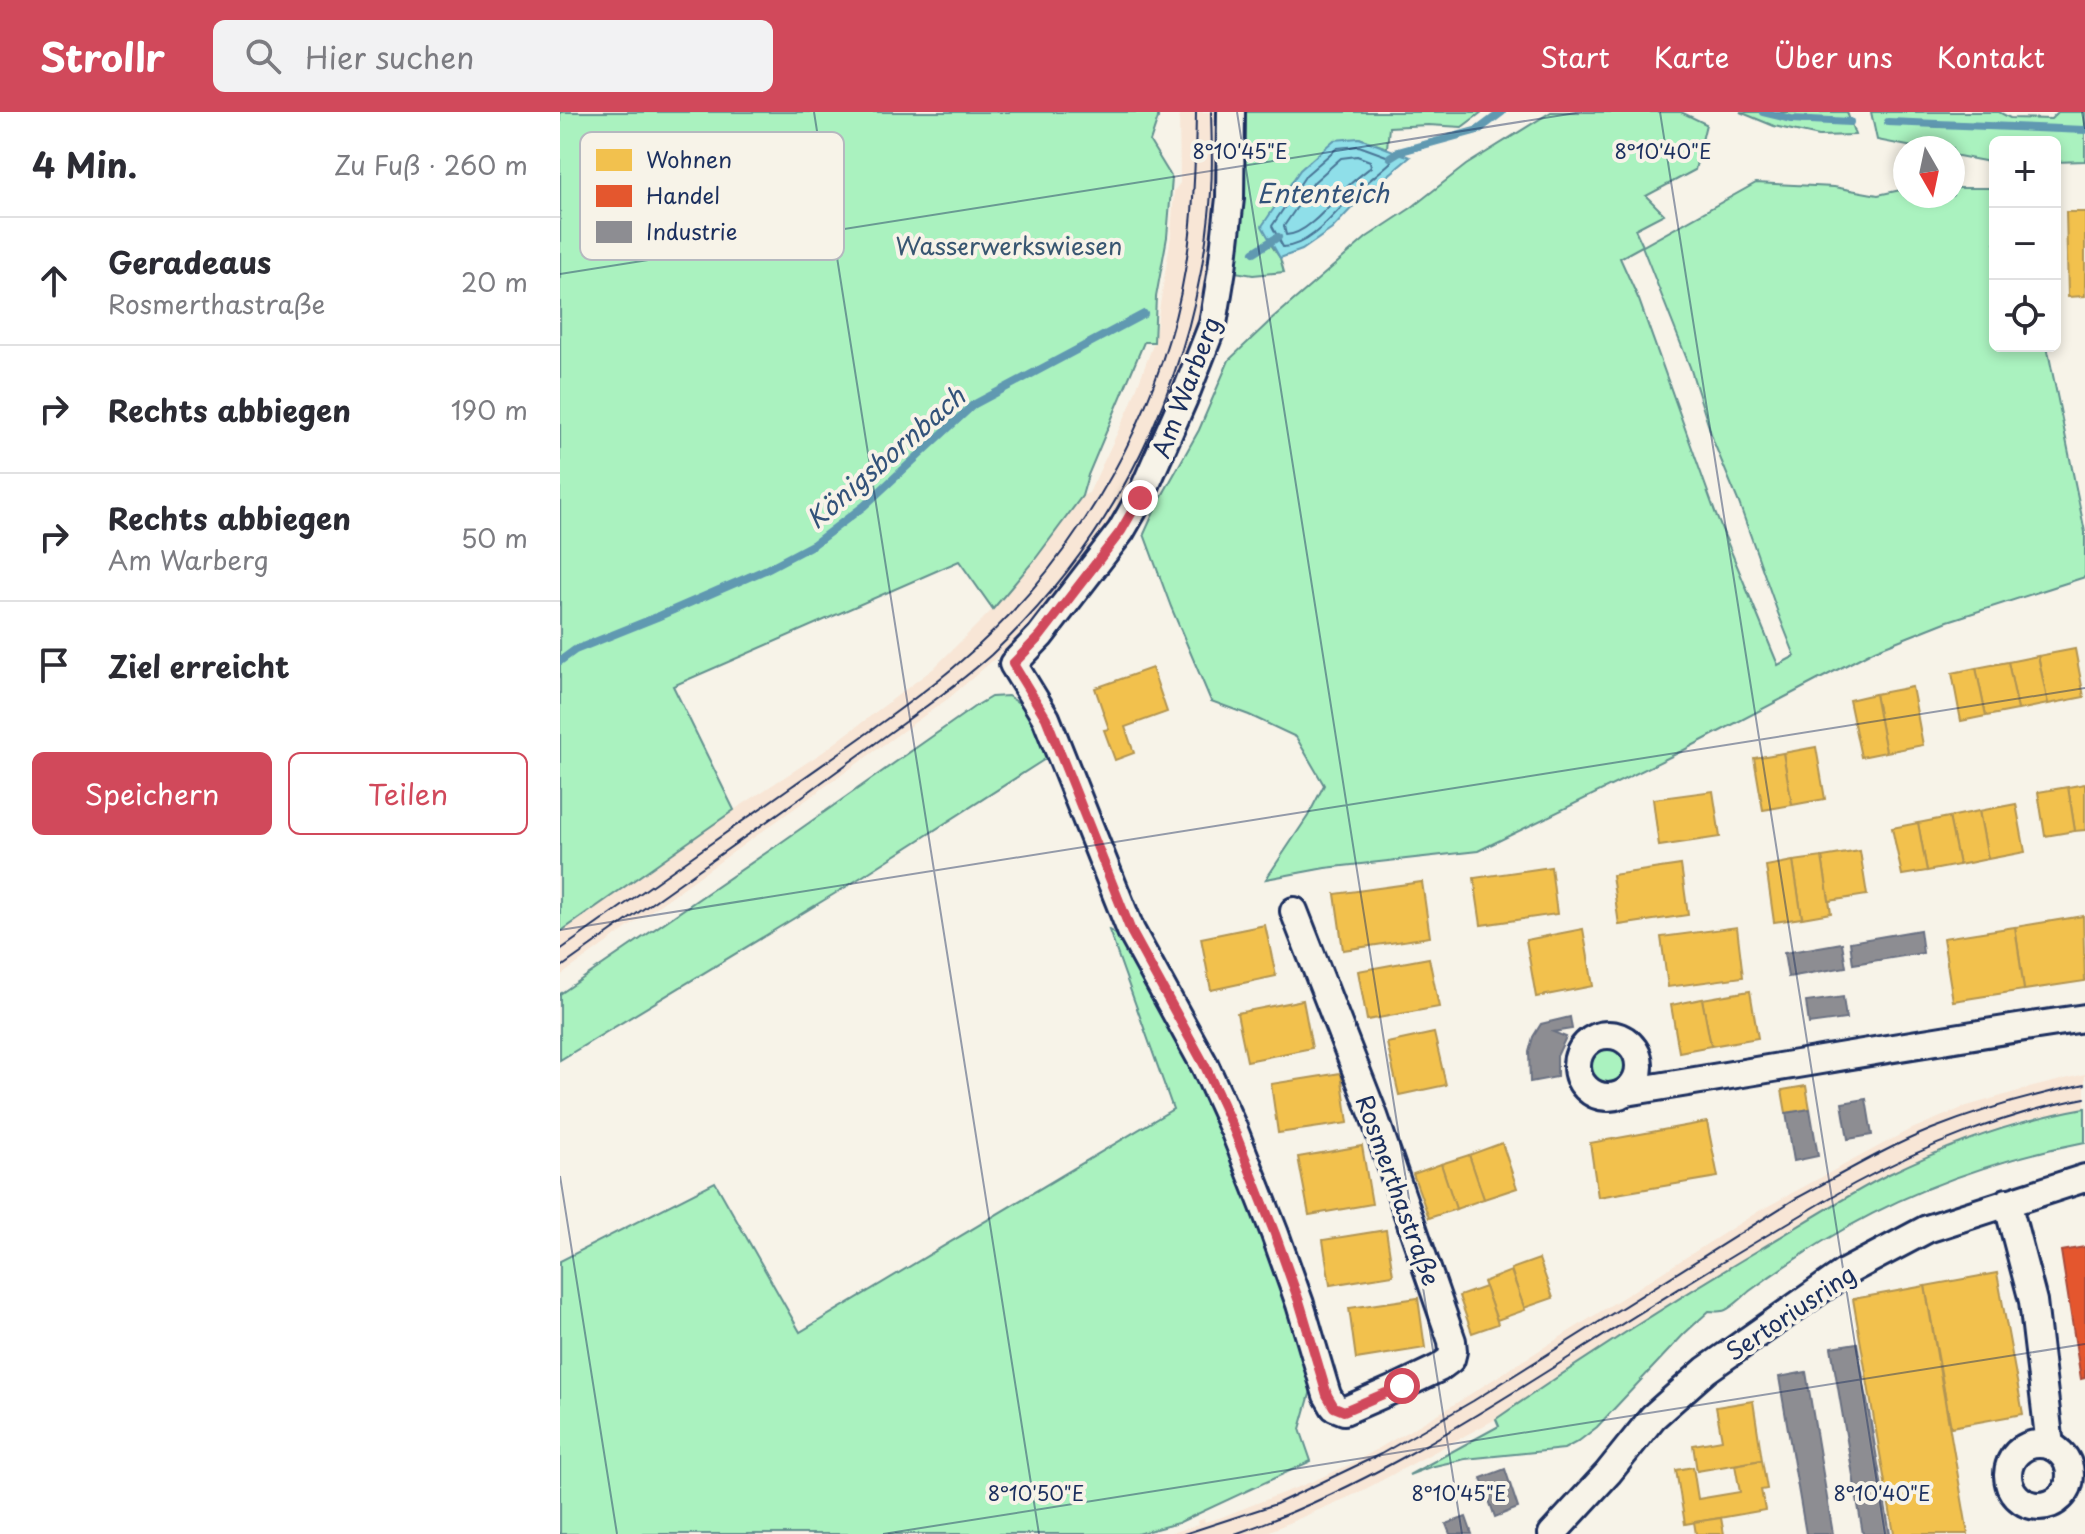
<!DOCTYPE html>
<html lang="de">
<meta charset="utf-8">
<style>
:root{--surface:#fff;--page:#f2f2f3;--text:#2b2b33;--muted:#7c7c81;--line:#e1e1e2;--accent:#d1495b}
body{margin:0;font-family:"Playpen Sans",sans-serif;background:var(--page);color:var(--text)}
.controls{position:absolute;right:24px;top:24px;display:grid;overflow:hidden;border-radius:12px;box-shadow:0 4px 12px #0003}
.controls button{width:72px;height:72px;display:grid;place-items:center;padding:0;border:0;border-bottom:2px solid var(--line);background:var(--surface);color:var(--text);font:40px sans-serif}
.compass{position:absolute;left:1333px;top:24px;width:72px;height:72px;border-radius:50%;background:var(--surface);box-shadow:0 4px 12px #0003;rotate:171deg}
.stop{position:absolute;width:24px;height:24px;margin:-18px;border:6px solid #d1495b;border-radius:50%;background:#fff}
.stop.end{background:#d1495b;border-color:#fff;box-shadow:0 2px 8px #0008}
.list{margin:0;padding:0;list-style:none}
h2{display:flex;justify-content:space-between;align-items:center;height:104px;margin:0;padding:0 32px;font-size:34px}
h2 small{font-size:26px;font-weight:400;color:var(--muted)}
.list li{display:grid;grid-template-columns:52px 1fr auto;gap:24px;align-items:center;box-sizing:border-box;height:128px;padding:0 32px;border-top:2px solid var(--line)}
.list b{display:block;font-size:30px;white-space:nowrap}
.list p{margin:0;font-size:26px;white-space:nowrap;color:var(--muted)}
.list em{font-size:26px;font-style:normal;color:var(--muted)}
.actions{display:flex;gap:16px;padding:24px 32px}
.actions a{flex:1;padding:18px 0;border:2px solid var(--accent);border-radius:12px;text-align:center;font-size:28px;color:var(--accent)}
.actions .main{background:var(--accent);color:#fff}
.icon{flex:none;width:44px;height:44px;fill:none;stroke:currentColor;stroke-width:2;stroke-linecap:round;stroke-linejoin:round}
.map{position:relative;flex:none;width:1525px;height:1422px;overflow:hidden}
header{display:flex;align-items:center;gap:48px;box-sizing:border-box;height:112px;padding:0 40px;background:var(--accent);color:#fff}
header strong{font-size:38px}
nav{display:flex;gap:44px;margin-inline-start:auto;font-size:28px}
.search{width:560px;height:72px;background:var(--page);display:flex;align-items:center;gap:20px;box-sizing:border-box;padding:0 28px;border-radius:12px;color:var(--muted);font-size:30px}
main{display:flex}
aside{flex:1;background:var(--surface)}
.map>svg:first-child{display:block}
.built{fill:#f8e6d6}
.green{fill:#aaf2bf;stroke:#62908e;stroke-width:2;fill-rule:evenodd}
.water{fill:#8fdfe9;stroke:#6199b1;stroke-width:2}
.homes{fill:#f2c14e;stroke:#b29553;stroke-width:2}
.shops{fill:#e4572e;stroke:#a84b3c;stroke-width:2}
.industry{fill:#8d8d92;stroke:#6b7182;stroke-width:2}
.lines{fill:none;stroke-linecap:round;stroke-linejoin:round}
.shore{stroke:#497596;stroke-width:2}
.stream{stroke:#6199b1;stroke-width:8}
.minor-casing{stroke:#1b2f5e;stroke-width:32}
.minor{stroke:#f7f3e8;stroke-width:26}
.tram{stroke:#1b2f5e;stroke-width:2}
.route{stroke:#d1495b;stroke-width:10}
.ticks{fill:none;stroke:#1b2f5e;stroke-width:2;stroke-opacity:0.45}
.labels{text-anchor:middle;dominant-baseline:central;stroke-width:8;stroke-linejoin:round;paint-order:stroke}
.park-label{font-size:24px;fill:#385671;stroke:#f7f3e8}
.street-label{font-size:24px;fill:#1b2f5e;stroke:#f7f3e8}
.water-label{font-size:26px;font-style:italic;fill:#32527a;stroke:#f7f3e8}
.key{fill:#f7f3e8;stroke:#b5b8bf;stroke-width:2}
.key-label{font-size:22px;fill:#1b2f5e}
.ticks-label{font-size:20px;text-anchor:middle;fill:#1b2f5e;stroke:#f7f3e8;stroke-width:8;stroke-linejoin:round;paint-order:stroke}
</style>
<header>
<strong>Strollr</strong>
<div class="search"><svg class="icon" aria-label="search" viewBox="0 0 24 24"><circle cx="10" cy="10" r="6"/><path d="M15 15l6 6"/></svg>Hier suchen</div>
<nav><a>Start</a><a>Karte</a><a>Über uns</a><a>Kontakt</a></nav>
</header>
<main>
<aside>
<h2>4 Min.<small>Zu Fuß · 260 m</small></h2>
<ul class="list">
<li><svg class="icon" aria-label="ahead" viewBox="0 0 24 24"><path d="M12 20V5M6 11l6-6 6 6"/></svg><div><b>Geradeaus</b><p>Rosmerthastraße</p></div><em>20 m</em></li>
<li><svg class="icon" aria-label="right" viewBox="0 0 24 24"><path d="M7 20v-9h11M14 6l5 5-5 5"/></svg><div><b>Rechts abbiegen</b></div><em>190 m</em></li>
<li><svg class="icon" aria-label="right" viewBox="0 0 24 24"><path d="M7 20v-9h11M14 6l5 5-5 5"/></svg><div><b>Rechts abbiegen</b><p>Am Warberg</p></div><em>50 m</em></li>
<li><svg class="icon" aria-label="arrive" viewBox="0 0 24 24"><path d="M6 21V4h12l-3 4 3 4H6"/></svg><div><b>Ziel erreicht</b></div></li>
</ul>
<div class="actions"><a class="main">Speichern</a><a>Teilen</a></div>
</aside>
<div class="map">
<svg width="1525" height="1422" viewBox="0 0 1525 1422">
<rect width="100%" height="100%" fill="#f7f3e8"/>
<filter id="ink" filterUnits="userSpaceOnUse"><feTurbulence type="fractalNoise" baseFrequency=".0125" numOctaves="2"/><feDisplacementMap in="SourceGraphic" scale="16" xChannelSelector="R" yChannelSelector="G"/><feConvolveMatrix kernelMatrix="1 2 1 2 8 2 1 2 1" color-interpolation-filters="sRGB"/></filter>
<g filter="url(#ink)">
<g class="built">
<polygon points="619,0 660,0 662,49 655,127 641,214 622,273 576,366 543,420 510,466 472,509 445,538 389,586 0,864 0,821 174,698 263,640 374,556 433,497 476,446 522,384 529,381 570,294 594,230 611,124 614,79 620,71"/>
<polygon points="1525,962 1525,996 1464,1008 1417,1025 1329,1062 1278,1090 1132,1178 1001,1262 936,1307 798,1381 703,1422 607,1422 638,1413 637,1409 644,1407 645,1410 659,1406 751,1370 795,1350 890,1295 1199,1099 1347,1019 1407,994 1469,976"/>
</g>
<g class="green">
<polygon points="0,0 598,0 598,6 590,30 612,66 607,125 596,185 594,230 584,230 528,363 522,384 476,446 433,497 399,449 113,574 174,698 0,820"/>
<polygon points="682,0 922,0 902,15 868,13 829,15 827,36 799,26 710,131 720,146 724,160 693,163 675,160"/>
<path d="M 991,0 L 1121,0 L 1146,12 L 1135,58 L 1086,84 L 1104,102 L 1075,117 L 1083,134 L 1196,71 L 1274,75 L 1318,83 L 1345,77 L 1345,84 L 1393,84 L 1393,76 L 1435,76 L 1435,234 L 1487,234 L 1525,420 L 1525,465 L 1388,509 L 1315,538 L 1124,638 L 918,739 L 765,756 L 706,767 L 748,704 L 764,673 L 736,625 L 689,603 L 651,589 L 611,495 L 584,422 L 598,391 L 639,318 L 669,248 L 710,209 L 807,125 L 851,96 L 906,53 ZM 1082,134 L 1130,255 L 1154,331 L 1179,391 L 1218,501 L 1235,544 L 1218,553 L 1156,403 L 1079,188 L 1060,146 Z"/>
<polygon points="1180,0 1287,0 1295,23 1259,24 1214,14"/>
<polygon points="1311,0 1439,0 1450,6 1491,7 1498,0 1525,0 1525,49 1495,50 1495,30 1435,30 1435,51 1393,43 1393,36 1358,36 1317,28"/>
<polygon points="448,584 468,597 493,642 289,773 0,948 0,882 216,734 414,595 431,585"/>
<polygon points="549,818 567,829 644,971 695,1091 754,1268 740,1317 751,1349 618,1411 577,1422 0,1422 0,1149 155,1070 240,1220 613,997"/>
<circle cx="1048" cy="954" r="19"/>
<path d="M 1525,996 L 1525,1030 C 1433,1048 1343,1080 1262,1130 C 1238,1145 1214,1161 1191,1178 C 1183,1184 1171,1198 1162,1199 C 1158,1200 1153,1199 1149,1199 L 1124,1222 L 1037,1315 L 1019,1329 L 1004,1337 L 905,1347 L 870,1355 L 849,1363 L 939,1314 L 936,1307 C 1021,1248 1108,1192 1197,1139 C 1241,1113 1284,1085 1329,1062 C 1391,1032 1457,1008 1525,996 Z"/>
</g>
<polygon class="water" points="799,26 850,45 799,88 772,117 742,138 720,146 702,114 740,58 774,28"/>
<g class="homes">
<polygon points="1506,100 1525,100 1525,184 1508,185"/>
<polygon points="1515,537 1524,585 1488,592 1478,544"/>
<polygon points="1478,544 1488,592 1458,598 1448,550"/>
<polygon points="1448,550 1458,598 1426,604 1416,556"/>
<polygon points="592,556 607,600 565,615 574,641 555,648 544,618 549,617 535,576"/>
<polygon points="1416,556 1426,604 1401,609 1392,561"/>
<polygon points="1352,575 1363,633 1326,640 1315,582"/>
<polygon points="1315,582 1326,640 1301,645 1289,588"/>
<polygon points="1256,635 1265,687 1232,693 1223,641"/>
<polygon points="1223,641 1232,693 1203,698 1194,646"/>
<polygon points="1525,672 1525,718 1515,719 1508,675"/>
<polygon points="1508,675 1515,719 1485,724 1478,680"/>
<polygon points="1153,679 1160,725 1099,734 1093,687"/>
<polygon points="1456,692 1465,740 1428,747 1419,699"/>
<polygon points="1419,699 1428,747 1399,753 1389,705"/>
<polygon points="1389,705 1399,753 1367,759 1358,711"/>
<polygon points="1358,711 1367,759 1342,763 1332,716"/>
<polygon points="1300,739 1307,783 1269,789 1262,745"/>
<polygon points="1262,745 1271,801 1242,806 1233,749"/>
<polygon points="1233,749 1242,806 1214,810 1206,754"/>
<polygon points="1121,753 1128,803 1059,813 1052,763"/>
<polygon points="991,755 997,802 921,813 914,766"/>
<polygon points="862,770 870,825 783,838 775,782"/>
<polygon points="1523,804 1525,869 1464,878 1455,815"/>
<polygon points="705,813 716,864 651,878 641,826"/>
<polygon points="1177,815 1183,865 1108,875 1101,825"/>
<polygon points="1455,815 1464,878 1393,889 1383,826"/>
<polygon points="1023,817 1033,874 976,885 966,828"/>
<polygon points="869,846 879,895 807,908 798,859"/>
<polygon points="1190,879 1198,926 1151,934 1142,887"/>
<polygon points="1142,887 1151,934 1119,940 1111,893"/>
<polygon points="743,888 752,936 687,949 677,901"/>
<polygon points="874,921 886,973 839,983 827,931"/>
<polygon points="781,961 788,1011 718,1021 711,972"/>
<polygon points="1246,974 1250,997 1226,1001 1222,978"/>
<polygon points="1147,1010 1158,1065 1038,1085 1030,1031"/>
<polygon points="942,1031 957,1076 924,1087 909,1043"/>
<polygon points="802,1034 812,1092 749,1103 738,1045"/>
<polygon points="909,1043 924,1087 896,1097 881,1052"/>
<polygon points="881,1052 896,1097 869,1106 853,1062"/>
<polygon points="826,1118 833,1163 770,1173 763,1128"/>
<polygon points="979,1147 993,1186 964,1196 951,1157"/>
<polygon points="951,1159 965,1198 937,1208 923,1170"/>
<polygon points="1437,1161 1463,1302 1391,1315 1365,1174"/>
<polygon points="1365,1174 1408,1422 1334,1422 1293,1187"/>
<polygon points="925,1175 938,1212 912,1221 899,1184"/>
<polygon points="858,1186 865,1236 796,1247 789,1196"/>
<polygon points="1193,1289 1202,1348 1137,1359 1133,1333 1162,1328 1156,1295"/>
<polygon points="1202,1348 1207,1377 1201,1378 1205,1398 1125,1412 1116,1358 1133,1355 1138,1387 1180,1380 1175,1353"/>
<polygon points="1161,1406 1164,1422 1136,1422 1134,1410"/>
</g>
<polygon class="shops" points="1525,1135 1525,1266 1521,1267 1501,1139"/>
<g class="industry">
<polygon points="1360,818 1363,841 1293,852 1290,830"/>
<polygon points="1282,831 1286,855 1228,865 1224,841"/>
<polygon points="1283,885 1286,907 1249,912 1246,890"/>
<polygon points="1010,905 1012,917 993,920 1006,925 997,944 997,965 970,970 969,940 973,925 981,912"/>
<polygon points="1306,987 1312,1023 1288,1027 1282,991"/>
<polygon points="1250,997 1258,1044 1234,1049 1226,1001"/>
<polygon points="1297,1231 1330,1422 1303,1422 1271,1235"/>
<polygon points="1246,1260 1273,1422 1246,1422 1219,1265"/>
<polygon points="945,1357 958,1396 935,1405 921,1366"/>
<polygon points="906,1405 912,1422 890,1422 886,1412"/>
</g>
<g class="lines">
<g class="shore">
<path d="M 799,34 L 829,45 L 831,50 C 818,62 804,72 792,84 C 774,102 750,134 723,135 L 712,114 L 746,63 L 777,36 Z"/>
<path d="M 797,44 L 810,49 L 811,55 C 802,62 794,68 786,76 C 772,90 747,123 726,123 L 724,114 L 754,70 L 781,46 Z"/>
</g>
<g class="stream">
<polyline points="1203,0 1231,7 1290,10"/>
<polyline points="1328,10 1525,18"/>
<polyline points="830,45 838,40 918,18 942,0"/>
<polyline points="694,140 718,125"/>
<polyline points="0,549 15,538 97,505 205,458 254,432 304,394 413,293 584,202"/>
</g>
<g class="minor-casing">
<g id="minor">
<polyline points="671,0 670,86 662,157 653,212 624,286 580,386 561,419 480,524 453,552 486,606 571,819 645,954 674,1018 715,1122 740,1192 767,1283 774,1295 784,1299 839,1275 879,1256 891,1247 893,1239 892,1229 814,1004 734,799"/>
<circle cx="1048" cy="954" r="31"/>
<path d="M 1066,980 C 1219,956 1372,928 1525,906"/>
<polyline points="1447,1090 1473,1189 1490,1334"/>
<circle cx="1479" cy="1363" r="31"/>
<polyline points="992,1422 1048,1361 1093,1305 1146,1258 1284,1161 1367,1117 1525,1066"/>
</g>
</g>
<use href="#minor" class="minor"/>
<g class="tram">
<path d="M 0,838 C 77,783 155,729 232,674 C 286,636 342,598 393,556 C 495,470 571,355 609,227 C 632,153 635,77 636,0"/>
<path d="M 0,856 C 82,798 165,739 247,681 C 281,656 316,631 350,606 C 378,586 405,566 431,543 C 555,427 632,271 649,103 C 653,69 652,34 651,0"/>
<path d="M 624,1422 L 716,1392 L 821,1342 L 913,1289 L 1235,1087 C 1280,1063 1325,1036 1372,1017 C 1422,997 1473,983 1525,972"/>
<path d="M 675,1422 C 793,1381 899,1315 1005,1248 C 1076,1203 1148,1158 1221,1115 C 1245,1101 1269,1086 1294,1072 C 1364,1034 1447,1001 1525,986"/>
</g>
</g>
</g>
<g class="lines" filter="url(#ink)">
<polyline class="route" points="580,386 561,419 480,524 453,552 486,606 571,819 645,954 674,1018 715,1122 740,1192 767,1283 774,1295 784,1299 842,1274"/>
</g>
<path class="ticks" d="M 254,0 L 479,1422M 677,0 L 902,1422M 1100,0 L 1325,1422M 1522,0 L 1525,17M 0,162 L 1022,0M 0,818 L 1525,576M 0,1064 L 57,1422M 323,1422 L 1525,1232"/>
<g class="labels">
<g class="park-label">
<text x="449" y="133">Wasserwerkswiesen</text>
</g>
<g class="street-label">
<text transform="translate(625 275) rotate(-69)">Am Warberg</text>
<text transform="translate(839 1078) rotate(70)">Rosmerthastraße</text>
<text transform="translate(1230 1200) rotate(-34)">Sertoriusring</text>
</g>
<g class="water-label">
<text x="763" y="80">Ententeich</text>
<text transform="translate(325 345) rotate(-41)">Königsbornbach</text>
</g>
</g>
<rect x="20" y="20" width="264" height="128" rx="12" class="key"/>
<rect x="36" y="37" width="36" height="22" fill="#f2c14e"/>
<rect x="36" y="73" width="36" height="22" fill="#e4572e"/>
<rect x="36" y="109" width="36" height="22" fill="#8d8d92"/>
<g class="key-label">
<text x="86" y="56">Wohnen</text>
<text x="86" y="92">Handel</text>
<text x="86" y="128">Industrie</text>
</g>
<g class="ticks-label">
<text x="680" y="47">8°10'45"E</text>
<text x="1103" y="47">8°10'40"E</text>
<text x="476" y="1389">8°10'50"E</text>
<text x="899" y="1389">8°10'45"E</text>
<text x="1322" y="1389">8°10'40"E</text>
</g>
</svg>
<div class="controls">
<button>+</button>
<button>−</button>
<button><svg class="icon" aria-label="locate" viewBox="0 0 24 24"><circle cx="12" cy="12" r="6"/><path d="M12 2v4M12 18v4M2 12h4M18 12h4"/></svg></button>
</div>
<svg class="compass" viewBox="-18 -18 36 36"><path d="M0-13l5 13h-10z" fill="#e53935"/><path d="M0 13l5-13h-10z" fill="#7c7c81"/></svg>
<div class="stop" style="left:842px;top:1274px"></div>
<div class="stop end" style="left:580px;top:386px"></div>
</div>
</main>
